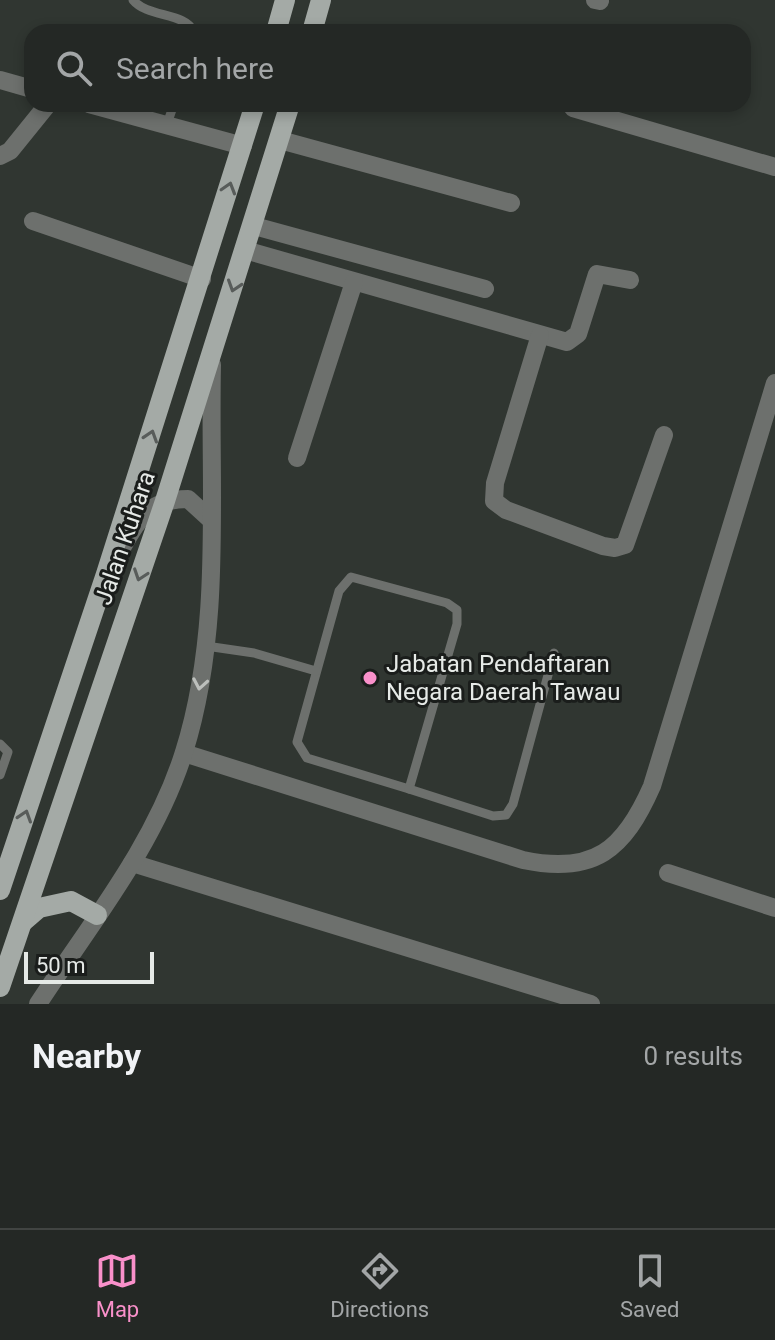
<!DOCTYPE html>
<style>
:root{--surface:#242825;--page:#303432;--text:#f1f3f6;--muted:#a3a6a7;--line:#414442;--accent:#f990ca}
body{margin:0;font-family:Roboto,sans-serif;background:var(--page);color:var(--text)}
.scale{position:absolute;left:24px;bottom:20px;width:130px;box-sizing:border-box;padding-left:8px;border:4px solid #e6eae7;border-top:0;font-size:22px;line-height:28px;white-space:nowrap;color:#e6eae7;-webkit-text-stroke:6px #1a1d1b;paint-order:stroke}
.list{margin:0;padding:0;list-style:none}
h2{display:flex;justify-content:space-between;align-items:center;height:104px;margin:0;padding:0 32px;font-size:34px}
h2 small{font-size:26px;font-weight:400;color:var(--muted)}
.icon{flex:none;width:44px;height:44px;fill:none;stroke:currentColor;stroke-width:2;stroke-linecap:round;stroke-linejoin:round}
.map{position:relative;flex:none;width:775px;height:1004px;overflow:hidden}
.search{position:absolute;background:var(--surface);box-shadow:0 4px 12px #0003;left:24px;right:24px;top:24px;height:88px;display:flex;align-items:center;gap:20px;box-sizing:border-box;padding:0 28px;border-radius:24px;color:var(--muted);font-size:30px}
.sheet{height:224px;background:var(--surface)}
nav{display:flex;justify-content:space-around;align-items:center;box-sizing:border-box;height:112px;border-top:2px solid var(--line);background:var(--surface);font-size:22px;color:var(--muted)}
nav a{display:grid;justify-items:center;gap:4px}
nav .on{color:var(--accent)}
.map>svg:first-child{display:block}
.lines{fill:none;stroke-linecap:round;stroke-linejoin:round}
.lane{stroke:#6d706d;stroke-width:9}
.street{stroke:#6d706d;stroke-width:18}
.primary{stroke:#a4aaa6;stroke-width:20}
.oneway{stroke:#585c5a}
.oneway2{stroke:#bcbfbc}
.poi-dot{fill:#f990ca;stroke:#1a1d1b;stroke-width:3}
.labels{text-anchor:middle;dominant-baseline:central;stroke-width:6;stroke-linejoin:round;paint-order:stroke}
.street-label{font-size:24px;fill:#e6eae7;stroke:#1a1d1b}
.poi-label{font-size:24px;fill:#e6eae7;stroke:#1a1d1b;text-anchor:start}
</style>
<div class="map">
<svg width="775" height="1004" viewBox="0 0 775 1004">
<rect width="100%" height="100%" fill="#303631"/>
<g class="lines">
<g class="lane">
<path d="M 133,0 C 148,18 185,12 194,32"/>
<polyline points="167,124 174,104"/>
<polygon points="351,577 447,603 457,610 457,624 409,789 307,758 297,742 339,591"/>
<polyline points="206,646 254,653 316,671"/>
<polyline points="0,744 8,752 0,775"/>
<polyline points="409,789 493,816 506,815 513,804 554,653"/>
</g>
<g class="street">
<polyline points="595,0 600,1"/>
<polyline points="0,80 32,89"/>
<polyline points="89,104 243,146"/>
<polyline points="573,108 775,167"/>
<polyline points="280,140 511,203"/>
<polyline points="0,156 10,151 48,104"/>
<polyline points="33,221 202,279"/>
<polyline points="254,226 485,289"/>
<polyline points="245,250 567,342 578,334 597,274 630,280"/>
<polyline points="540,335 495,483 494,501 506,510 603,546 615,548 625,545 664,435"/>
<polyline points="297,458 354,282"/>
<path d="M 116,558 C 136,525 144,499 188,499 L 210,519"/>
<path d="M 184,753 L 523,860 C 594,875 624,850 652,786 L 775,383"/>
<polyline points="132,863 591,1004"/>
<polyline points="668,873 775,908"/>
<path d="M 38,1004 C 90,924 155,845 184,752 C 223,628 209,493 212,365"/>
</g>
<g class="primary">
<polyline points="276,32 285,0"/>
<polyline points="312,32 321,0"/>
<polyline points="0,890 106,574 255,104"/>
<polyline points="24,921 39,908 71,901 97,915"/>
<polyline points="0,987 165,501 290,104"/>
</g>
</g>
<defs><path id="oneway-chevron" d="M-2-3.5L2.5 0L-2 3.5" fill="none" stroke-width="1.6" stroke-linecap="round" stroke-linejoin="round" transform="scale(2)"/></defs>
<g class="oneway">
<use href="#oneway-chevron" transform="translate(229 188) rotate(-73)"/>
<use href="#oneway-chevron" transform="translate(234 286) rotate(108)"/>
<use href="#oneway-chevron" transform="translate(151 436) rotate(-72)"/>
<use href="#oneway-chevron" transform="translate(140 575) rotate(109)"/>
<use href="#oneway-chevron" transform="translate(25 816) rotate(-72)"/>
</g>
<use class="oneway2" href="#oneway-chevron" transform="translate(200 684) rotate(100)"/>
<circle class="poi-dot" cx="370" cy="678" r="8"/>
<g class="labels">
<g class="street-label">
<text transform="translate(125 538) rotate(-71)">Jalan Kuhara</text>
</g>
<g class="poi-label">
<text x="386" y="664">Jabatan Pendaftaran<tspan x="386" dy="28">Negara Daerah Tawau</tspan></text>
</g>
</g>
</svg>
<div class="scale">50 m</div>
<div class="search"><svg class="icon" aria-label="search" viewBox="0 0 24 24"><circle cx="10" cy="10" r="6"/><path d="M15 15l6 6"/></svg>Search here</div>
</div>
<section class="sheet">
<h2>Nearby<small>0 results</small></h2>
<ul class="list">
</ul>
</section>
<nav>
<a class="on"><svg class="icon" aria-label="map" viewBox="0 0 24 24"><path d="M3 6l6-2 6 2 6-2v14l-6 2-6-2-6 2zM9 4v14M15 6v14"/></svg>Map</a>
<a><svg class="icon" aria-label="directions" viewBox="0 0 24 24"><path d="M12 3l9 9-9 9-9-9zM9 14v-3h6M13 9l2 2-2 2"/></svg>Directions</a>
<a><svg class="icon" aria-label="saved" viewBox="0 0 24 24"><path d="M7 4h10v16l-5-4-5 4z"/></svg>Saved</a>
</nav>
